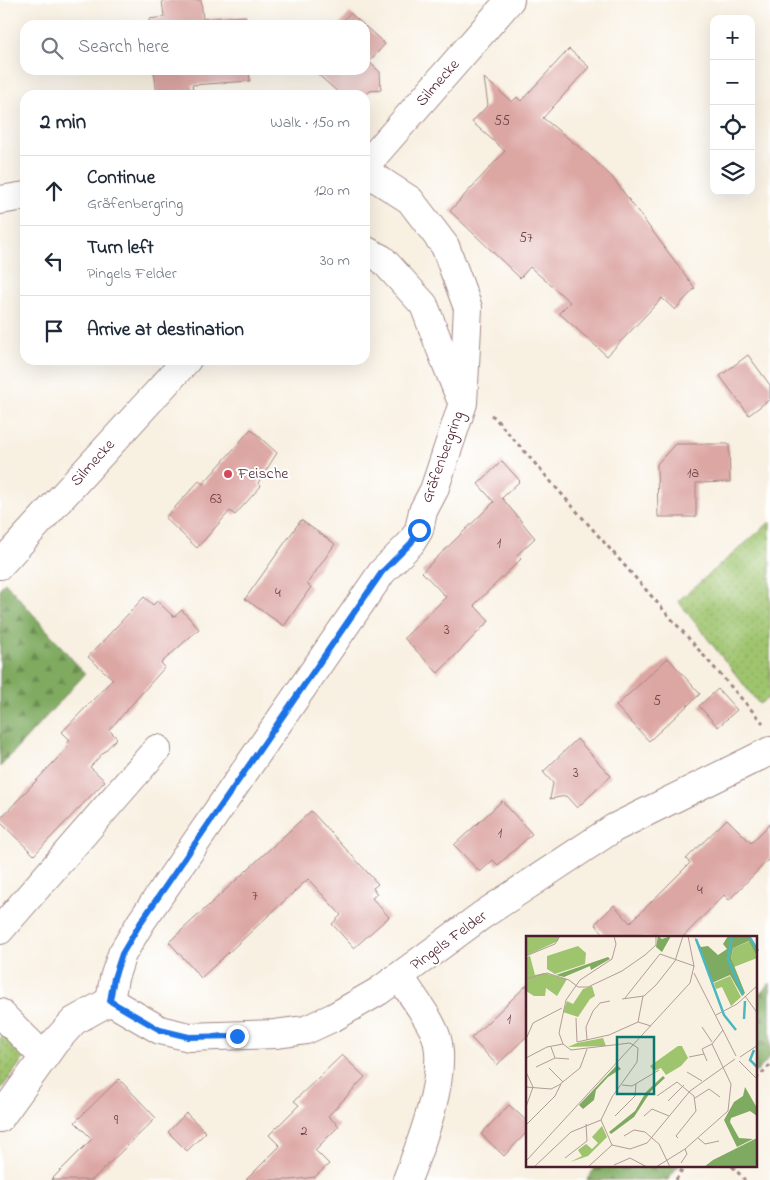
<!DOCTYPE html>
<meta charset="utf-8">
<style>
:root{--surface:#fff;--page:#f2f2f3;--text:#1f2937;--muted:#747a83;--line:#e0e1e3}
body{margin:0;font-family:"Indie Flower",sans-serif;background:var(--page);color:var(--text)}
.controls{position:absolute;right:15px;top:15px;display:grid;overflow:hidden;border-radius:10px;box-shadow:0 5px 20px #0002}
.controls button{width:45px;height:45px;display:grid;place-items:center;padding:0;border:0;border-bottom:1px solid var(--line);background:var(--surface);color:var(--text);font:25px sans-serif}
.stop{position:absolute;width:15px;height:15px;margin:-11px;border:4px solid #1a73e8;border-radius:50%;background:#fff}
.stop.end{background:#1a73e8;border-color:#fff;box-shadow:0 1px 5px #0008}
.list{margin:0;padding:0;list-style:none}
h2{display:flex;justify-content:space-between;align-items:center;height:65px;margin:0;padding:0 20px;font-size:21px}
h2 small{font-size:16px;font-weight:400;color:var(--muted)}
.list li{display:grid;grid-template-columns:32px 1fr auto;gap:15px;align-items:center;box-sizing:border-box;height:70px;padding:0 20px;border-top:1px solid var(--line)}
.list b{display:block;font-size:19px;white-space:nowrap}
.list p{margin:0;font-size:16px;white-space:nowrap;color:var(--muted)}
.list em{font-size:16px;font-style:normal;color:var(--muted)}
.icon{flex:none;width:28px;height:28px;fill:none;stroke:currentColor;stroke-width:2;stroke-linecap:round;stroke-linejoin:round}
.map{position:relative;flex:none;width:770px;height:1180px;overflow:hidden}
.search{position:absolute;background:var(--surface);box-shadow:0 5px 20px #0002;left:20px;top:20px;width:350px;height:55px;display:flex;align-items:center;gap:12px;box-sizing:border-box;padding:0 18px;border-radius:15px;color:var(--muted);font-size:19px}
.panel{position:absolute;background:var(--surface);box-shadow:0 5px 20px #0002;left:20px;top:90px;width:350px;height:275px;border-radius:15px}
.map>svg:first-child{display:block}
.grass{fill:url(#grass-dots);stroke:#74724c}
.forest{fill:url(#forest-firs);stroke:#646446}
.building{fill:#dca6a3}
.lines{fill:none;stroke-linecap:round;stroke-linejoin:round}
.minor-casing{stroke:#a18886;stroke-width:30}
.major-casing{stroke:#a18886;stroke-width:30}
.path{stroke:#a18886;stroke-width:3;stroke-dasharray:4 4;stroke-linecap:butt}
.minor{stroke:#fff;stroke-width:28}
.major{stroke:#fff;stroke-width:28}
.route{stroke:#1a73e8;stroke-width:6}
.poi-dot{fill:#d1495b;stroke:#fff;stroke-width:2}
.labels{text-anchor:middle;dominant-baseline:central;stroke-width:4;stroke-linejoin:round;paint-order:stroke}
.number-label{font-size:14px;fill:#6e4149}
.street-label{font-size:16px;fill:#4a1f2b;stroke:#fff}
.poi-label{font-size:16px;fill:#4a1f2b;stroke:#fff;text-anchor:start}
.inset-river{fill:none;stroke:#4ab8c3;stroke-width:2.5}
.inset-road{fill:none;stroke:#b29c98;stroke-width:1}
.view{fill:#0f766e;fill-opacity:0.15;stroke:#0f766e;stroke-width:2.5}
.inset-edge{fill:none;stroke:#4a1f2b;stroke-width:2.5}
</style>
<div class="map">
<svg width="770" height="1180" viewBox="0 0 770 1180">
<defs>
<pattern id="grass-dots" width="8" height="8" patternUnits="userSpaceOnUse" patternTransform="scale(1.25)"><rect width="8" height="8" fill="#9fc46e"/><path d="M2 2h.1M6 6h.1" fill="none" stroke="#8aa85f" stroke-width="1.8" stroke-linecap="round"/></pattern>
<pattern id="forest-firs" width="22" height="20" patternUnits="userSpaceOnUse" patternTransform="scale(1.25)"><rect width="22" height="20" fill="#7faa61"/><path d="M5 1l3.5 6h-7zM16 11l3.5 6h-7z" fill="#6a8a50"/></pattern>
</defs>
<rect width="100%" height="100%" fill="#fff"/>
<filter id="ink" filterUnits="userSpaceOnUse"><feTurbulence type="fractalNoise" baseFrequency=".02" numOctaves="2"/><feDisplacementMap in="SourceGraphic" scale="10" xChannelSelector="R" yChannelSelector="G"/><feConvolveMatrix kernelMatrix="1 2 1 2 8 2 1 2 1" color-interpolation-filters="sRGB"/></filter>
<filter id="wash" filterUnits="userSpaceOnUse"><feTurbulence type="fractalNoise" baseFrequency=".0096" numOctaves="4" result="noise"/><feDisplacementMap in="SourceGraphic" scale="20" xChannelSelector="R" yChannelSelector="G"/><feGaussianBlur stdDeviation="1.12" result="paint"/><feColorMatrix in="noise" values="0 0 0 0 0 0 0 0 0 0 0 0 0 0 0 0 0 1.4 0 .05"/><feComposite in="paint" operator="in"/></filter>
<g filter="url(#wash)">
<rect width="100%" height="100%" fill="#f8f0e1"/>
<g class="grass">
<polygon points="770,522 770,697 759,704 678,601"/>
<polygon points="3,1035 25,1056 0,1091 0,1038"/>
</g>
<g class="forest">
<polygon points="5,582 85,674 0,767 0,588"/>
<polygon points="770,983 770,1057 756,1073 756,996"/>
<polygon points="595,1166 678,1166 668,1180 587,1180"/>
</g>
<g id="blocks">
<g class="building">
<polygon points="162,0 201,0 203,19 246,16 246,25 150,25 149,19 164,17"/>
<polygon points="350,13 364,25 339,25"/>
<polygon points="365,26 385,44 369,62 380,72 381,90 370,91 366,95 341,95 313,70 365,70"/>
<polygon points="569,49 589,67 543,118 589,155 612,177 695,288 675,310 662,298 607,356 559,313 570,302 530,267 520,278 450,211 505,151 472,122 488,105 484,78 512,102 517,97 521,101"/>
<polygon points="154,70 249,70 250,81 192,85 193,90 187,90 187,95 157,95"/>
<polygon points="748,355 770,385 770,399 749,415 720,376"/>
<polygon points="251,429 277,453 258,483 261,486 235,515 230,511 197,548 165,518 199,481 203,484"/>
<polygon points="675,444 729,444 730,482 696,483 696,517 658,517 657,464"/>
<polygon points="502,461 520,481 502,498 535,538 517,555 521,559 474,605 489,621 438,673 404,638 446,597 422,572 494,502 478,484"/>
<polygon points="301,520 335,544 307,584 311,587 284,626 245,599"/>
<polygon points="144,597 153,605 157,601 174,617 182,610 199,629 161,663 165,667 109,730 117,738 90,767 105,781 34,855 0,822 0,819 68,747 66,745 70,740 62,732 113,679 88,657"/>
<polygon points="668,658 700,694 649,741 616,706"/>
<polygon points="718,689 737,710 718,727 699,706"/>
<polygon points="577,739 611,776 577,808 566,796 550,799 553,783 543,772"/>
<polygon points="502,801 532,834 498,865 493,860 480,872 454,845"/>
<polygon points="311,811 378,884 373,888 377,894 372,898 389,917 354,948 332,924 341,915 308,879 201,978 169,942"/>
<polygon points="727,819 751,843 770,824 770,858 729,900 724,895 682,938 608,938 595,924 614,905 630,923 690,863 686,859"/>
<polygon points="528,984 528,1035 497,1065 471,1038"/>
<polygon points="342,1055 365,1077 328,1116 339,1126 315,1150 329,1164 315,1177 291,1180 246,1180 280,1146 269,1135 299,1105 294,1101"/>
<polygon points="119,1079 156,1118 92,1180 51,1180 92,1139 75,1122"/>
<polygon points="509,1105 528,1122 528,1131 504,1156 481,1134"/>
<polygon points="186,1113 206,1132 187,1151 168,1132"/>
</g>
</g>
</g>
<g filter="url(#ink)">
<use href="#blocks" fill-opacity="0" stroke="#a18886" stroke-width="1"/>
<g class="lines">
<g class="minor-casing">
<g id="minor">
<polyline points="0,200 25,196"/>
<polyline points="365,250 382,259 424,305 443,355 460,397"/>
<polyline points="0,930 157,749"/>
<path d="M 400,977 C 410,993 432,1021 437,1039 C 447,1077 421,1144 407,1180"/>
<polyline points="110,1001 114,978 122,954 141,922 382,572 411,543 419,530 423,511 434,490 463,403 468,308 445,246 410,200 365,171"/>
<polyline points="110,1001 160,1030 189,1037 275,1034 306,1030 334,1017 379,991 481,916 614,828 770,751"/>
<polyline points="0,1013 44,1057"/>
<polyline points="0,1118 55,1042 74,1021 110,1001"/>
</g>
</g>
<g class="major-casing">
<g id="major">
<polyline points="365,166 510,0"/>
<polyline points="0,565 187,360"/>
</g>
</g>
<g class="path">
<polyline points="491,415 494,417 763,723"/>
<polyline points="756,1079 770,1065"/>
<polyline points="732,1166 745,1180"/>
<polyline points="676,1180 684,1166"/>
</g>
<use href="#minor" class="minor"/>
<use href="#major" class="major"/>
</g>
</g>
<g class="lines" filter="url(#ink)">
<polyline class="route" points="237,1036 189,1037 160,1030 110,1001 114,978 122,954 141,922 382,572 411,543 419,530"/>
</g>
<circle class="poi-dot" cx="228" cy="474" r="5"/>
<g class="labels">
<g class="number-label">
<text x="502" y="121">55</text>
<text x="526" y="238">57</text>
<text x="693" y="473">1a</text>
<text x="216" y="499">63</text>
<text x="499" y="543">1</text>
<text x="278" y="593">4</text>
<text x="447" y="630">3</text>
<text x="657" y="701">5</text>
<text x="576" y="773">3</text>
<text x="500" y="833">1</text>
<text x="700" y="890">4</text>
<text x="255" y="896">7</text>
<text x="509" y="1019">1</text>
<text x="116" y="1120">9</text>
<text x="304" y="1131">2</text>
</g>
<g class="street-label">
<text transform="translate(438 83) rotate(-49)">Silmecke</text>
<text transform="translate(443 457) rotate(-70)">Gräfenbergring</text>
<text transform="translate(93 463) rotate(-48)">Silmecke</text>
<text transform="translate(449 941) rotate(-36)">Pingels Felder</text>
</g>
<g class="poi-label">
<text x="238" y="474">Feische</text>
</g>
</g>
<g transform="translate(526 936)">
<rect width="231" height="231" fill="#f8f0e1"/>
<path d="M 224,5 L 231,22 L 208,31 L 205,22 L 207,12 ZM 4,20 L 9,39 L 18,37 L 41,43 L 31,60 L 20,52 L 19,60 L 8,60 L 0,55 L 0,21 ZM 204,40 L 215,61 L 205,70 L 196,51 L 190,53 L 188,47 ZM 66,50 L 69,60 L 64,63 L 52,81 L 37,76 L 41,65 L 47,68 L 57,53 ZM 77,102 L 80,110 L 42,111 L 51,107 ZM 152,110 L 156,110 L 162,122 L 155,130 L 140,139 L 135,132 L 128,135 L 124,130 ZM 76,190 L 81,201 L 62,220 L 44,226 L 56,220 L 52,214 L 60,208 L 66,213 L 72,207 L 66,201 Z" fill="#9fc46e"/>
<path d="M 132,0 L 136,3 L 145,0 L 136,16 L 130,11 ZM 168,0 L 175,11 L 182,10 L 192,19 L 201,13 L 197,8 L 202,0 L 224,0 L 231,14 L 231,21 L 223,5 L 207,12 L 205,22 L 219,57 L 216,60 L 204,39 L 186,47 ZM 82,21 L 84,23 L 65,34 L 64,30 L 38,41 L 30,39 ZM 91,129 L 95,133 L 82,141 L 70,154 L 68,164 L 57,173 L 53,169 ZM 137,140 L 139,142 L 125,155 L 108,181 L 85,198 L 83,196 L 109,175 L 120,156 ZM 219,151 L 231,172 L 231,180 L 224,175 L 205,182 L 204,186 L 213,202 L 227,203 L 211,211 L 198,184 L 208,166 L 217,160 ZM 231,202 L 231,231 L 178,231 L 187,224 Z" fill="#7faa61"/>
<path d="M 0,0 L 33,0 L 32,5 L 0,20 Z" fill="#9fc46e"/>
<path d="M 52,10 L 60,17 L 59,28 L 29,38 L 21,33 L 21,20 Z" fill="#9fc46e"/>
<path class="inset-river" d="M 206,0 L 202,23 L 217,59M 223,0 L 232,15M 170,3 L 198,79 L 210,94M 218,83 L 219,65M 228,114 L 224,124 L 232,132"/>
<path class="inset-road" d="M 0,20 L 29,8 L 34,0M 168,37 L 210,120M 0,43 L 21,37 L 43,44 L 52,51 L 62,51 L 96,35 L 119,19 L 130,9 L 130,0M 219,60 L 232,78M 99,62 L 134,18 L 168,30M 96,63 L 118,60 L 130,49 L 149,25 L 157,0M 190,79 L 211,68 L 232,49M 50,82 L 51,106 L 83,99 L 112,86 L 125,90M 112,86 L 117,60M 176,91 L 186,106M 0,103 L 7,87 L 36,72M 61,104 L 60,91 L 67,75 L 74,67 L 84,65M 25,111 L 29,122 L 43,123M 163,121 L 178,118M 214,121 L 232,109M 0,122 L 21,111 L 37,108M 181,125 L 176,113 L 186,108M 213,125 L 232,144M 10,131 L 29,122M 23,132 L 37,146M 0,136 L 7,151 L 0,171M 161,136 L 176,145M 96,149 L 106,150 L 133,134M 0,151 L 25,153 L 33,149 L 54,132 L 61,113M 131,160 L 151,146 L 168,160 L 170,175 L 150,200 L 152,202M 169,162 L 183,153 L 194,161M 142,165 L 158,149M 89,180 L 109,160 L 110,148M 118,180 L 126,173 L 143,180M 75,184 L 86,161 L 111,126 L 112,112 L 104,107 L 45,114 L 37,108 L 33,97 L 40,64 L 54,44 L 86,23 L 90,8 L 88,0M 75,184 L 86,209M 0,189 L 29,160 L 35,148M 98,200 L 108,194 L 119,196 L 133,208 L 144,231 L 147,231M 172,202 L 179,208 L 193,205M 86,209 L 104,213 L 121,207 L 164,155 L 209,123M 39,222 L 61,205 L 60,188M 0,225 L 164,47 L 168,30 L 162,0M 155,227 L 161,218 L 159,213M 88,229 L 104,222 L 121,231M 8,231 L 45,196 L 75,184M 62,231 L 86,209M 130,231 L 159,213 L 202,175 L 205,148 L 186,108 L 197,94"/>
<path class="view" d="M 91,101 L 128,101 L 128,158 L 91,158 Z"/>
<rect width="231" height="231" class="inset-edge"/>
</g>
</svg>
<div class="controls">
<button>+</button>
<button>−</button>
<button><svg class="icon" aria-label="locate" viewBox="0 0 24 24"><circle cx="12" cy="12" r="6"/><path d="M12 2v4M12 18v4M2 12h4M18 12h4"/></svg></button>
<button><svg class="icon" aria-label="layers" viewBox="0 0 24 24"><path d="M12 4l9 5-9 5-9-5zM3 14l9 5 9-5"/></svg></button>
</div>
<div class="stop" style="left:419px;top:530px"></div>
<div class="stop end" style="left:237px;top:1036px"></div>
<div class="search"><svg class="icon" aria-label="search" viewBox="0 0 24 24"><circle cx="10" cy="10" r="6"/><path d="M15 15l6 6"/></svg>Search here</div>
<section class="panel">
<h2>2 min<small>Walk · 150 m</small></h2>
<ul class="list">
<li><svg class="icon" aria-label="ahead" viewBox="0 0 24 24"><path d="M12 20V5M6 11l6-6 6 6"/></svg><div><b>Continue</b><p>Gräfenbergring</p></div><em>120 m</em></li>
<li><svg class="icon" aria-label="left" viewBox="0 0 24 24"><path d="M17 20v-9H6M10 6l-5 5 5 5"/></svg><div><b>Turn left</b><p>Pingels Felder</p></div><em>30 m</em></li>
<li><svg class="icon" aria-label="arrive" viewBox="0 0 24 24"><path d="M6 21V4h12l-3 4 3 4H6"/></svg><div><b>Arrive at destination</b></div></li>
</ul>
</section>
</div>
